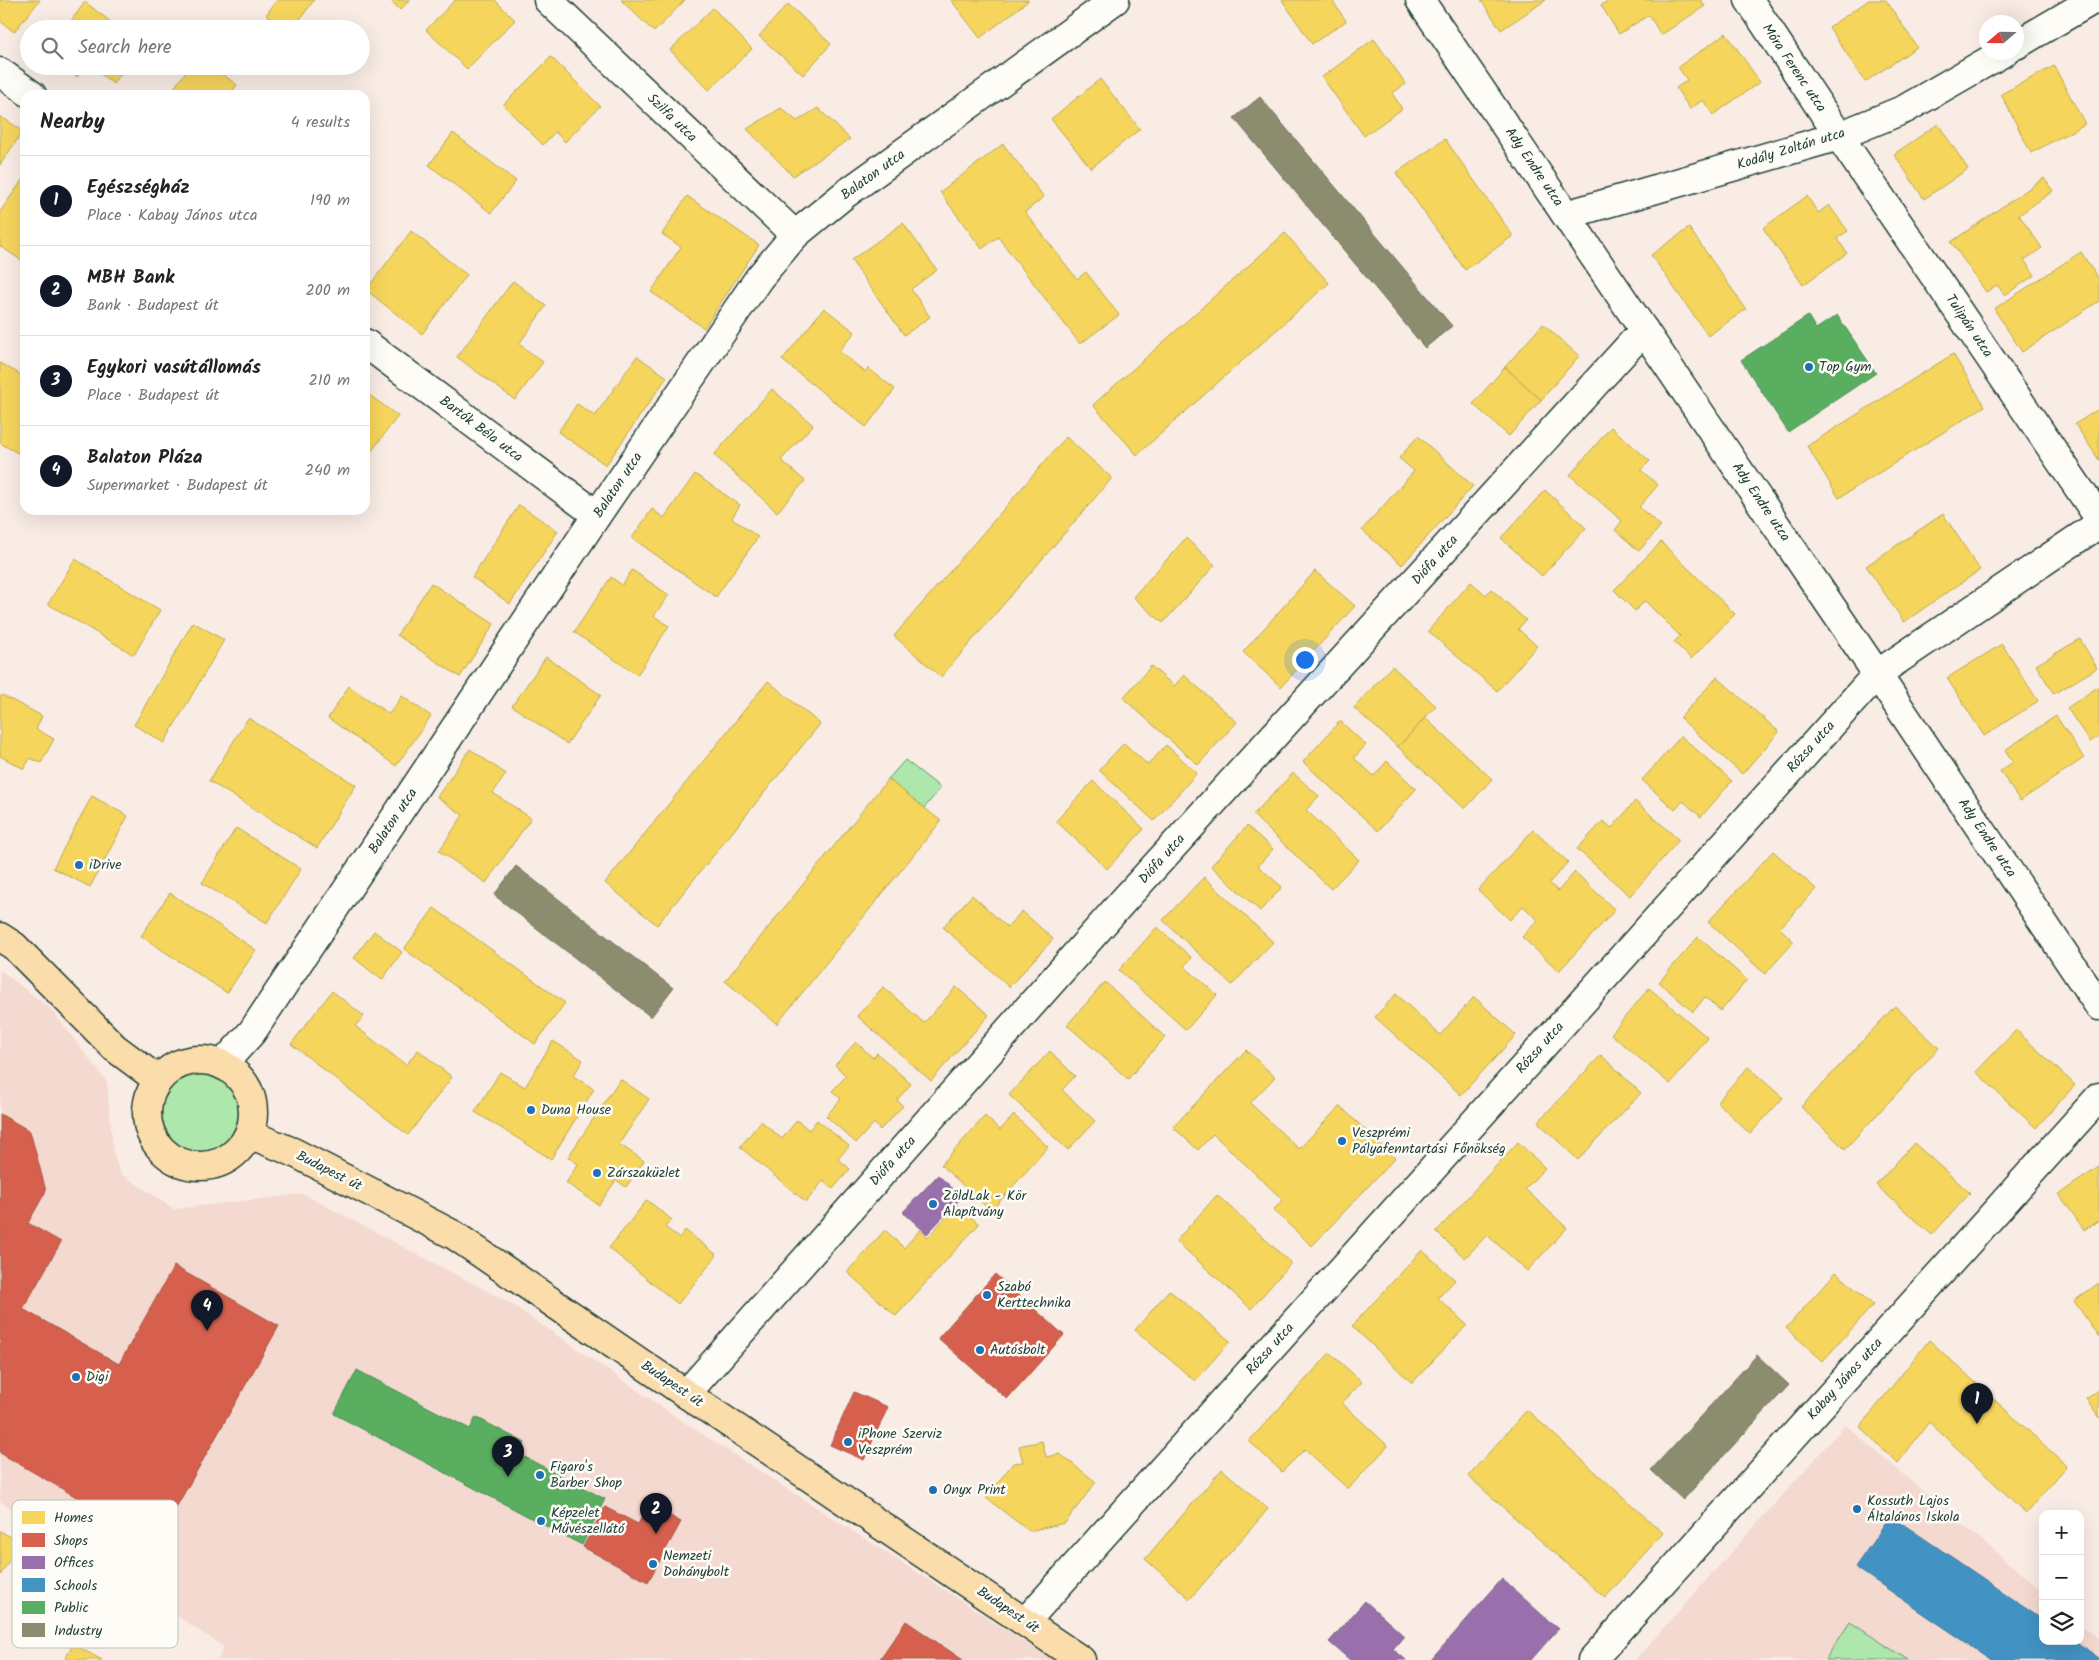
<!DOCTYPE html>
<meta charset="utf-8">
<style>
:root{--surface:#fff;--page:#f2f2f2;--text:#222;--muted:#767676;--line:#e0e0e0;--accent:#111827}
body{margin:0;font-family:Kalam,sans-serif;background:var(--page);color:var(--text)}
.controls{position:absolute;right:15px;bottom:15px;display:grid;overflow:hidden;border-radius:10px;box-shadow:0 5px 20px #0002}
.controls button{width:45px;height:45px;display:grid;place-items:center;padding:0;border:0;border-bottom:1px solid var(--line);background:var(--surface);color:var(--text);font:25px sans-serif}
.compass{position:absolute;left:1979px;top:15px;width:45px;height:45px;border-radius:50%;background:var(--surface);box-shadow:0 5px 20px #0002;rotate:250deg}
.you{position:absolute;left:1304px;top:659px;width:18px;height:18px;margin:-12px;border:4px solid #fff;border-radius:50%;background:#1a73e8;box-shadow:0 0 0 8px #1a73e833}
.badge{display:grid;place-items:center;width:32px;height:32px;border-radius:50%;background:var(--accent);color:#fff;font-size:16px;font-weight:700}
.pin{position:absolute;translate:-50% -41px;filter:drop-shadow(0 1px 2px #0008)}
.pin::after{content:'';position:absolute;top:26px;width:18px;height:15px;background:inherit;clip-path:polygon(0 0,100% 0,50% 100%)}
.list{margin:0;padding:0;list-style:none}
h2{display:flex;justify-content:space-between;align-items:center;height:65px;margin:0;padding:0 20px;font-size:21px}
h2 small{font-size:16px;font-weight:400;color:var(--muted)}
.list li{display:grid;grid-template-columns:32px 1fr auto;gap:15px;align-items:center;box-sizing:border-box;height:90px;padding:0 20px;border-top:1px solid var(--line)}
.list b{display:block;font-size:19px;white-space:nowrap}
.list p{margin:0;font-size:16px;white-space:nowrap;color:var(--muted)}
.list em{font-size:16px;font-style:normal;color:var(--muted)}
.icon{flex:none;width:28px;height:28px;fill:none;stroke:currentColor;stroke-width:2;stroke-linecap:round;stroke-linejoin:round}
.map{position:relative;flex:none;width:2099px;height:1660px;overflow:hidden}
.search{position:absolute;background:var(--surface);box-shadow:0 5px 20px #0002;left:20px;top:20px;width:350px;height:55px;display:flex;align-items:center;gap:12px;box-sizing:border-box;padding:0 18px;border-radius:28px;color:var(--muted);font-size:19px}
.panel{position:absolute;background:var(--surface);box-shadow:0 5px 20px #0002;left:20px;top:90px;width:350px;height:425px;border-radius:15px}
.map>svg:first-child{display:block}
.built{fill:#f4d9d0}
.green{fill:#ade7ab;stroke:#669270}
.homes{fill:#f6d55c;stroke:#b6a750}
.shops{fill:#d6604d;stroke:#9f5646}
.offices{fill:#9970ab;stroke:#746187}
.schools{fill:#4393c3;stroke:#387998}
.public{fill:#5aae61;stroke:#488c54}
.industry{fill:#8c8c6e;stroke:#6b745d}
.lines{fill:none;stroke-linecap:round;stroke-linejoin:round}
.minor-casing{stroke:#1f3d34;stroke-width:31}
.major-casing{stroke:#1f3d34;stroke-width:31}
.minor{stroke:#fdfcf7;stroke-width:28}
.major{stroke:#fbddab;stroke-width:28}
.poi-dot{fill:#1f6fb2;stroke:#fdfcf7;stroke-width:2}
.labels{text-anchor:middle;dominant-baseline:central;stroke-width:5;stroke-linejoin:round;paint-order:stroke}
.street-label{font-size:14px;fill:#1f3d34;stroke:#fdfcf7}
.poi-label{font-size:14px;fill:#1f3d34;stroke:#fdfcf7;text-anchor:start}
.key{fill:#fdfcf7;stroke:#bac3bc;stroke-width:1}
.key-label{font-size:14px;fill:#1f3d34}
</style>
<div class="map">
<svg width="2099" height="1660" viewBox="0 0 2099 1660">
<rect width="100%" height="100%" fill="#f9ece5"/>
<filter id="ink" filterUnits="userSpaceOnUse"><feTurbulence type="fractalNoise" baseFrequency=".02" numOctaves="2"/><feDisplacementMap in="SourceGraphic" scale="10" xChannelSelector="R" yChannelSelector="G"/><feConvolveMatrix kernelMatrix="1 2 1 2 8 2 1 2 1" color-interpolation-filters="sRGB"/></filter>
<g filter="url(#ink)">
<g class="built">
<polygon points="0,970 51,1009 107,1082 113,1152 120,1173 174,1209 303,1194 510,1303 682,1421 1053,1660 218,1660 224,1647 0,1501"/>
<polygon points="1845,1425 2043,1592 2043,1641 2080,1641 2080,1624 2099,1640 2099,1660 1635,1660"/>
</g>
<g class="green">
<polygon points="905,760 941,788 924,808 888,779"/>
<circle cx="200" cy="1113" r="53"/>
<polygon points="1850,1622 1908,1660 1825,1660"/>
</g>
<g class="homes">
<polygon points="0,0 40,0 14,32 0,21"/>
<polygon points="277,0 314,0 293,29 284,29 266,15"/>
<polygon points="390,0 410,0 400,10"/>
<polygon points="455,0 495,0 515,20 467,69 426,30"/>
<polygon points="621,0 685,0 654,32"/>
<polygon points="951,0 1028,0 1028,1 980,38"/>
<polygon points="1282,0 1332,0 1346,21 1312,44"/>
<polygon points="1481,0 1546,0 1501,30"/>
<polygon points="1610,0 1701,0 1705,6 1661,35 1649,15 1619,34 1601,5"/>
<polygon points="1869,0 1886,0 1917,47 1865,82 1829,27"/>
<polygon points="85,2 120,29 65,29"/>
<polygon points="788,4 831,44 803,75 759,36"/>
<polygon points="713,8 752,49 709,90 670,50"/>
<polygon points="1726,33 1760,82 1713,115 1703,100 1690,109 1676,88 1687,80 1678,67"/>
<polygon points="1374,39 1406,84 1392,93 1402,109 1364,136 1322,77"/>
<polygon points="551,57 600,106 565,142 555,132 543,145 503,105"/>
<polygon points="63,66 85,66 77,77"/>
<polygon points="91,66 127,66 113,84"/>
<polygon points="190,66 212,66 237,85 229,95 169,95"/>
<polygon points="2054,66 2085,124 2031,153 2001,94"/>
<polygon points="1100,79 1140,129 1091,168 1051,119"/>
<polygon points="781,108 797,121 818,108 850,139 793,176 747,129"/>
<polygon points="0,116 23,131 0,165"/>
<polygon points="1938,124 1968,169 1924,199 1894,154"/>
<polygon points="453,133 516,181 491,213 429,165"/>
<polygon points="1445,139 1513,236 1465,270 1396,173"/>
<polygon points="1003,144 1044,197 1025,212 1077,279 1086,272 1119,315 1080,344 998,237 982,249 940,192"/>
<polygon points="25,176 25,255 21,260 0,246 0,212"/>
<polygon points="2044,178 2053,191 2019,215 2042,248 2024,260 2035,275 2005,295 1997,285 1986,292 1951,242"/>
<polygon points="687,196 759,245 704,328 651,292 681,247 662,234"/>
<polygon points="1807,196 1818,213 1829,205 1848,231 1837,238 1847,253 1803,285 1763,228"/>
<polygon points="903,223 937,270 911,289 930,317 904,335 851,260"/>
<polygon points="1689,228 1746,309 1708,336 1651,255"/>
<polygon points="411,231 467,275 422,334 366,290"/>
<polygon points="1285,233 1329,283 1137,455 1093,405"/>
<polygon points="2081,252 2099,280 2099,301 2022,352 1994,309"/>
<polygon points="513,281 546,306 519,344 543,362 515,400 457,357"/>
<polygon points="824,308 855,332 839,351 865,372 868,368 895,389 866,427 782,360"/>
<polygon points="1543,324 1579,356 1541,400 1505,367"/>
<polygon points="1953,354 1985,406 1839,498 1807,446"/>
<polygon points="637,356 667,377 606,465 558,432 577,404 595,416"/>
<polygon points="0,363 25,377 25,457 0,443"/>
<polygon points="1505,367 1541,400 1509,436 1473,404"/>
<polygon points="772,389 813,425 781,460 805,481 777,512 714,455"/>
<polygon points="365,392 398,416 365,460"/>
<polygon points="2099,409 2099,460 2075,424"/>
<polygon points="1611,427 1650,461 1641,470 1658,485 1639,507 1661,526 1639,551 1615,530 1622,521 1570,475"/>
<polygon points="1418,436 1473,486 1402,565 1362,530 1414,471 1399,458"/>
<polygon points="1066,437 1112,478 941,677 894,636"/>
<polygon points="695,474 740,505 732,518 758,537 716,597 632,538 652,509 664,518"/>
<polygon points="1545,490 1586,528 1542,576 1501,538"/>
<polygon points="519,505 558,531 510,604 472,577"/>
<polygon points="1943,514 1980,570 1904,622 1866,566"/>
<polygon points="1186,538 1215,565 1163,623 1133,597"/>
<polygon points="1661,542 1735,614 1691,659 1674,642 1680,636 1645,601 1635,611 1614,590"/>
<polygon points="75,559 160,610 134,655 48,604"/>
<polygon points="632,570 669,595 654,616 669,626 637,675 574,632 611,577 622,585"/>
<polygon points="1315,571 1355,606 1281,687 1243,652"/>
<polygon points="1471,582 1486,595 1491,589 1526,620 1518,629 1537,646 1497,691 1428,631"/>
<polygon points="431,583 494,624 460,677 397,635"/>
<polygon points="193,622 224,640 164,743 134,725"/>
<polygon points="2080,639 2097,668 2054,694 2036,665"/>
<polygon points="2002,644 2038,701 1984,736 1947,678"/>
<polygon points="546,657 601,695 567,744 512,706"/>
<polygon points="1151,666 1174,686 1184,675 1237,722 1198,765 1123,698"/>
<polygon points="1392,666 1436,706 1398,747 1354,708"/>
<polygon points="1717,677 1779,732 1742,774 1680,718"/>
<polygon points="768,681 820,724 657,925 605,883"/>
<polygon points="349,686 389,714 402,696 431,716 396,766 328,718"/>
<polygon points="2099,686 2099,736 2090,742 2067,708"/>
<polygon points="2,695 42,716 36,729 54,739 41,763 30,758 24,769 0,756 0,698"/>
<polygon points="2056,716 2084,758 2020,801 2000,771 2013,762 2005,750"/>
<polygon points="248,718 356,785 317,848 209,781"/>
<polygon points="1425,718 1492,779 1465,809 1398,747"/>
<polygon points="1340,721 1366,745 1354,758 1374,776 1387,761 1416,789 1378,831 1303,762"/>
<polygon points="1681,736 1732,781 1701,817 1683,801 1675,810 1642,780"/>
<polygon points="1124,743 1148,765 1166,745 1197,773 1154,821 1099,770"/>
<polygon points="470,749 506,774 493,793 531,818 486,883 439,851 463,815 437,797"/>
<polygon points="1293,773 1319,796 1306,810 1359,860 1331,889 1253,815"/>
<polygon points="888,779 941,821 777,1024 725,981"/>
<polygon points="1093,781 1144,829 1107,869 1056,821"/>
<polygon points="92,796 128,816 90,887 53,868"/>
<polygon points="1635,801 1679,840 1630,896 1577,849 1603,821 1612,828"/>
<polygon points="1247,826 1273,849 1258,866 1282,887 1260,911 1211,866"/>
<polygon points="236,828 301,869 267,923 202,883"/>
<polygon points="1533,830 1568,862 1549,883 1558,891 1575,872 1615,910 1559,971 1522,937 1538,920 1523,906 1510,920 1478,890"/>
<polygon points="1773,851 1816,889 1780,928 1794,942 1765,974 1708,922"/>
<polygon points="1204,877 1273,942 1232,985 1163,920"/>
<polygon points="170,893 256,950 227,993 141,936"/>
<polygon points="972,895 1007,927 1022,911 1053,939 1009,987 943,927"/>
<polygon points="434,908 565,1003 535,1044 404,949"/>
<polygon points="1157,927 1192,958 1184,966 1217,995 1186,1030 1119,970"/>
<polygon points="374,931 402,952 382,980 354,958"/>
<polygon points="1698,937 1747,980 1721,1011 1705,997 1693,1012 1659,982"/>
<polygon points="1105,982 1165,1037 1128,1079 1067,1025"/>
<polygon points="883,987 924,1023 956,987 989,1015 931,1081 857,1016"/>
<polygon points="1649,988 1708,1038 1670,1084 1611,1034"/>
<polygon points="332,991 364,1016 355,1026 406,1065 418,1050 452,1077 408,1135 291,1044"/>
<polygon points="1396,994 1440,1035 1474,997 1516,1035 1461,1095 1375,1017"/>
<polygon points="1895,1006 1939,1048 1845,1149 1801,1107"/>
<polygon points="2016,1030 2075,1085 2036,1128 1976,1072"/>
<polygon points="553,1041 583,1060 573,1076 594,1089 551,1159 475,1112 500,1072 525,1087"/>
<polygon points="856,1042 873,1058 877,1053 911,1084 897,1100 903,1106 880,1130 874,1123 856,1143 826,1116 841,1099 832,1091 846,1076 835,1065"/>
<polygon points="1246,1050 1275,1077 1250,1103 1299,1149 1340,1106 1395,1158 1312,1246 1273,1210 1283,1200 1213,1134 1198,1150 1173,1127"/>
<polygon points="1050,1051 1075,1076 1062,1090 1095,1121 1068,1150 1009,1095"/>
<polygon points="1601,1055 1641,1093 1578,1160 1538,1122"/>
<polygon points="1748,1067 1783,1098 1750,1134 1717,1102"/>
<polygon points="620,1079 649,1099 619,1144 644,1161 626,1187 616,1180 599,1205 566,1183 578,1164 568,1157"/>
<polygon points="1014,1115 1048,1147 991,1211 941,1165 985,1116 1000,1130"/>
<polygon points="797,1120 809,1130 817,1120 849,1146 838,1159 850,1169 833,1189 823,1181 806,1202 740,1147 761,1121 782,1139"/>
<polygon points="1518,1142 1545,1168 1525,1189 1567,1228 1527,1271 1487,1235 1465,1258 1436,1232"/>
<polygon points="1914,1143 1970,1193 1932,1235 1876,1185"/>
<polygon points="2099,1167 2099,1220 2084,1230 2059,1194"/>
<polygon points="1217,1195 1291,1263 1251,1309 1176,1241"/>
<polygon points="647,1200 672,1220 665,1227 679,1238 685,1230 717,1255 678,1304 609,1248"/>
<polygon points="957,1205 979,1224 896,1316 847,1272 885,1230 904,1248 920,1230 928,1237"/>
<polygon points="1422,1250 1455,1280 1438,1298 1467,1325 1412,1383 1352,1326"/>
<polygon points="1836,1272 1873,1305 1823,1361 1786,1328"/>
<polygon points="2099,1283 2099,1337 2074,1301"/>
<polygon points="1169,1290 1230,1341 1195,1381 1135,1330"/>
<polygon points="1929,1340 2067,1466 2026,1513 1929,1422 1898,1463 1860,1427"/>
<polygon points="1330,1353 1362,1382 1342,1403 1388,1446 1348,1489 1305,1449 1282,1472 1249,1441"/>
<polygon points="2099,1390 2099,1418 2086,1399"/>
<polygon points="1527,1410 1663,1533 1605,1598 1468,1476"/>
<polygon points="1042,1441 1046,1457 1060,1454 1096,1482 1065,1523 1029,1531 986,1498 1013,1463 1023,1462 1019,1446"/>
<polygon points="1222,1469 1268,1509 1190,1599 1145,1559"/>
<polygon points="0,1531 20,1542 0,1576"/>
<polygon points="73,1644 102,1660 65,1660"/>
</g>
<g class="shops">
<polygon points="0,1114 30,1131 46,1191 28,1223 61,1242 23,1309 119,1364 174,1266 279,1326 156,1543 0,1453"/>
<polygon points="995,1274 1064,1335 1007,1399 938,1338"/>
<polygon points="854,1392 888,1407 864,1460 830,1445"/>
<polygon points="649,1504 681,1522 648,1582 583,1547 605,1507 638,1524"/>
<polygon points="906,1621 963,1660 879,1660"/>
</g>
<g class="offices">
<polygon points="938,1175 962,1197 927,1234 903,1212"/>
<polygon points="1502,1579 1558,1629 1531,1660 1431,1660"/>
<polygon points="1365,1601 1404,1636 1393,1649 1406,1660 1350,1660 1329,1642"/>
</g>
<polygon class="schools" points="1891,1516 2043,1619 2043,1641 2075,1641 2099,1658 2099,1660 1992,1660 1855,1567"/>
<g class="public">
<polygon points="1837,315 1876,373 1788,432 1741,360 1808,316 1816,329"/>
<polygon points="357,1370 470,1429 476,1417 525,1443 519,1454 605,1499 582,1545 334,1414"/>
</g>
<g class="industry">
<polygon points="1260,97 1452,326 1425,348 1234,118"/>
<polygon points="516,866 673,988 651,1017 494,895"/>
<polygon points="1757,1355 1789,1385 1683,1500 1651,1470"/>
</g>
<g class="lines">
<g class="minor-casing">
<g id="minor">
<polyline points="548,0 795,235"/>
<polyline points="1420,0 1877,674 2099,1006"/>
<polyline points="1749,0 1839,136 2099,518"/>
<polyline points="2016,45 2093,0"/>
<polyline points="0,72 32,95"/>
<polyline points="1566,215 1839,136 1905,109 2004,52"/>
<polyline points="365,343 597,515"/>
<polyline points="222,1065 252,1032 597,515 759,278 795,235 844,195 1115,0"/>
<polyline points="686,1394 1124,900 1644,330"/>
<polyline points="1025,1622 1877,674 2099,524"/>
<polyline points="1592,1660 2099,1097"/>
</g>
</g>
<g class="major-casing">
<g id="major">
<polyline points="0,937 14,946 115,1048 158,1080"/>
<circle cx="200" cy="1113" r="53"/>
<polyline points="249,1134 293,1152 454,1235 686,1394 1081,1660"/>
</g>
</g>
<use href="#minor" class="minor"/>
<use href="#major" class="major"/>
</g>
</g>
<g class="poi-dot">
<circle cx="1809" cy="367" r="5"/>
<circle cx="79" cy="865" r="5"/>
<circle cx="531" cy="1110" r="5"/>
<circle cx="1342" cy="1141" r="5"/>
<circle cx="597" cy="1173" r="5"/>
<circle cx="933" cy="1204" r="5"/>
<circle cx="987" cy="1295" r="5"/>
<circle cx="980" cy="1350" r="5"/>
<circle cx="76" cy="1377" r="5"/>
<circle cx="848" cy="1442" r="5"/>
<circle cx="540" cy="1475" r="5"/>
<circle cx="933" cy="1490" r="5"/>
<circle cx="1857" cy="1509" r="5"/>
<circle cx="541" cy="1521" r="5"/>
<circle cx="653" cy="1564" r="5"/>
</g>
<g class="labels">
<g class="street-label">
<text transform="translate(1794 68) rotate(56)">Móra Ferenc utca</text>
<text transform="translate(672 118) rotate(44)">Szilfa utca</text>
<text transform="translate(1791 149) rotate(-17)">Kodály Zoltán utca</text>
<text transform="translate(1534 167) rotate(56)">Ady Endre utca</text>
<text transform="translate(873 175) rotate(-36)">Balaton utca</text>
<text transform="translate(1969 326) rotate(56)">Tulipán utca</text>
<text transform="translate(481 429) rotate(37)">Bartók Béla utca</text>
<text transform="translate(618 485) rotate(-56)">Balaton utca</text>
<text transform="translate(1761 502) rotate(56)">Ady Endre utca</text>
<text transform="translate(1435 560) rotate(-48)">Diófa utca</text>
<text transform="translate(1811 747) rotate(-48)">Rózsa utca</text>
<text transform="translate(393 821) rotate(-56)">Balaton utca</text>
<text transform="translate(1987 838) rotate(56)">Ady Endre utca</text>
<text transform="translate(1162 859) rotate(-48)">Diófa utca</text>
<text transform="translate(1540 1048) rotate(-48)">Rózsa utca</text>
<text transform="translate(893 1161) rotate(-48)">Diófa utca</text>
<text transform="translate(329 1171) rotate(27)">Budapest út</text>
<text transform="translate(1270 1349) rotate(-48)">Rózsa utca</text>
<text transform="translate(1845 1379) rotate(-48)">Kabay János utca</text>
<text transform="translate(672 1384) rotate(34)">Budapest út</text>
<text transform="translate(1008 1610) rotate(34)">Budapest út</text>
</g>
<g class="poi-label">
<text x="1819" y="367">Top Gym</text>
<text x="89" y="865">iDrive</text>
<text x="541" y="1110">Duna House</text>
<text x="1352" y="1133">Veszprémi<tspan x="1352" dy="16">Pályafenntartási Főnökség</tspan></text>
<text x="607" y="1173">Zárszaküzlet</text>
<text x="943" y="1196">ZöldLak - Kör<tspan x="943" dy="16">Alapítvány</tspan></text>
<text x="997" y="1287">Szabó<tspan x="997" dy="16">Kerttechnika</tspan></text>
<text x="990" y="1350">Autósbolt</text>
<text x="86" y="1377">Digi</text>
<text x="858" y="1434">iPhone Szerviz<tspan x="858" dy="16">Veszprém</tspan></text>
<text x="550" y="1467">Figaro's<tspan x="550" dy="16">Barber Shop</tspan></text>
<text x="943" y="1490">Onyx Print</text>
<text x="1867" y="1501">Kossuth Lajos<tspan x="1867" dy="16">Általános Iskola</tspan></text>
<text x="551" y="1513">Képzelet<tspan x="551" dy="16">Művészellátó</tspan></text>
<text x="663" y="1556">Nemzeti<tspan x="663" dy="16">Dohánybolt</tspan></text>
</g>
</g>
<rect x="12" y="1500" width="166" height="148" rx="8" class="key"/>
<rect x="22" y="1511" width="23" height="13" fill="#f6d55c"/>
<rect x="22" y="1533" width="23" height="14" fill="#d6604d"/>
<rect x="22" y="1556" width="23" height="13" fill="#9970ab"/>
<rect x="22" y="1578" width="23" height="14" fill="#4393c3"/>
<rect x="22" y="1601" width="23" height="13" fill="#5aae61"/>
<rect x="22" y="1623" width="23" height="14" fill="#8c8c6e"/>
<g class="key-label">
<text x="54" y="1522">Homes</text>
<text x="54" y="1545">Shops</text>
<text x="54" y="1567">Offices</text>
<text x="54" y="1590">Schools</text>
<text x="54" y="1612">Public</text>
<text x="54" y="1635">Industry</text>
</g>
</svg>
<div class="controls">
<button>+</button>
<button>−</button>
<button><svg class="icon" aria-label="layers" viewBox="0 0 24 24"><path d="M12 4l9 5-9 5-9-5zM3 14l9 5 9-5"/></svg></button>
</div>
<svg class="compass" viewBox="-18 -18 36 36"><path d="M0-13l5 13h-10z" fill="#e53935"/><path d="M0 13l5-13h-10z" fill="#767676"/></svg>
<div class="you"></div>
<div class="pin badge" style="left:1977px;top:1424px">1</div>
<div class="pin badge" style="left:656px;top:1534px">2</div>
<div class="pin badge" style="left:508px;top:1477px">3</div>
<div class="pin badge" style="left:207px;top:1331px">4</div>
<div class="search"><svg class="icon" aria-label="search" viewBox="0 0 24 24"><circle cx="10" cy="10" r="6"/><path d="M15 15l6 6"/></svg>Search here</div>
<section class="panel">
<h2>Nearby<small>4 results</small></h2>
<ul class="list">
<li><span class="badge">1</span><div><b>Egészségház</b><p>Place · Kabay János utca</p></div><em>190 m</em></li>
<li><span class="badge">2</span><div><b>MBH Bank</b><p>Bank · Budapest út</p></div><em>200 m</em></li>
<li><span class="badge">3</span><div><b>Egykori vasútállomás</b><p>Place · Budapest út</p></div><em>210 m</em></li>
<li><span class="badge">4</span><div><b>Balaton Pláza</b><p>Supermarket · Budapest út</p></div><em>240 m</em></li>
</ul>
</section>
</div>
